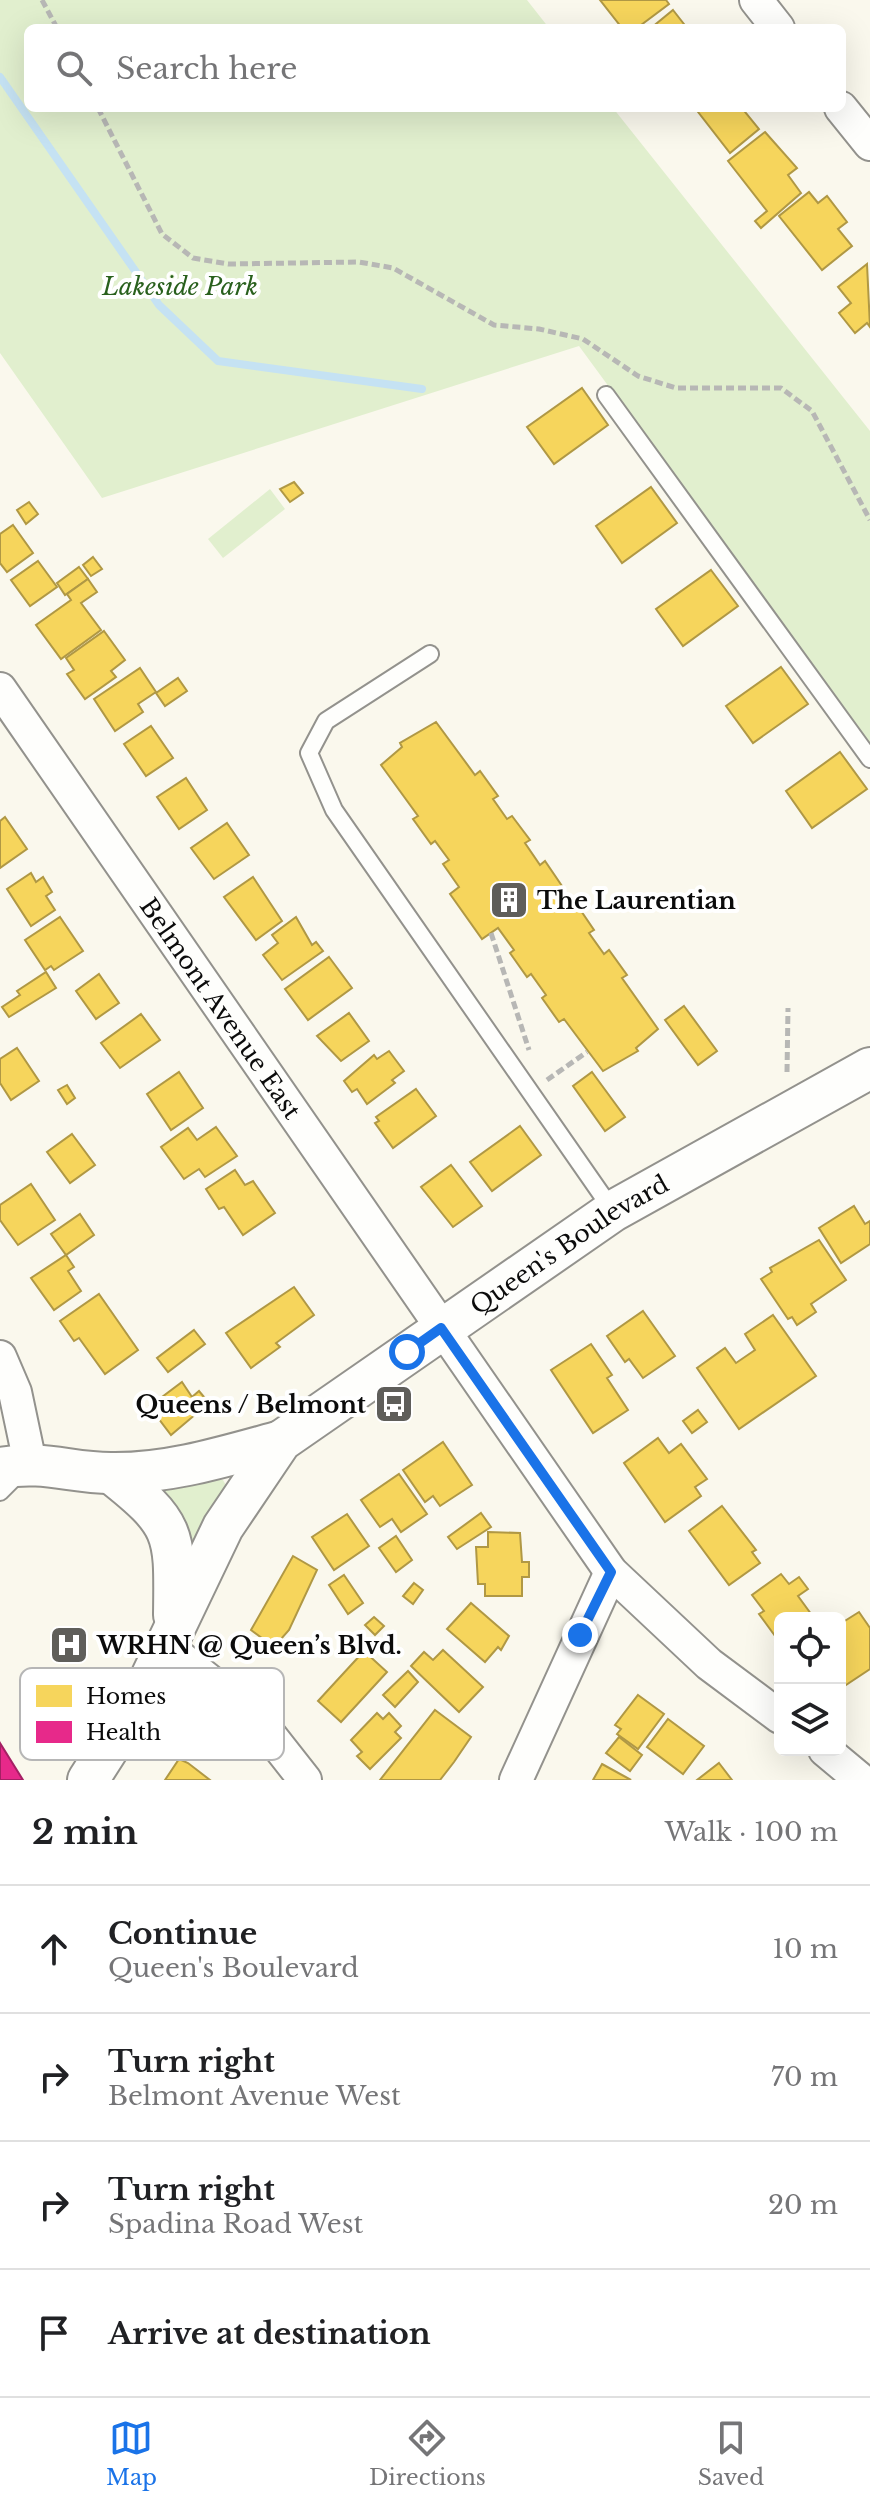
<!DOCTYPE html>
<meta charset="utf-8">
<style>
:root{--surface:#fff;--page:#f6f6f6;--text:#202124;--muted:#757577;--line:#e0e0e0;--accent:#1a73e8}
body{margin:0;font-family:"Libre Baskerville",serif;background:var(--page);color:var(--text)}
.controls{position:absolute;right:24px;bottom:24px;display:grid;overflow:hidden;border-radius:12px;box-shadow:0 8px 32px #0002}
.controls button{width:72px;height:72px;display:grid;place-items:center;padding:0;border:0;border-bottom:2px solid var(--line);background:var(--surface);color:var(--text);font:40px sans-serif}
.stop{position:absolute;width:24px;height:24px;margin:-18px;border:6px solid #1a73e8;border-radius:50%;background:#fff}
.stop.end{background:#1a73e8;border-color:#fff;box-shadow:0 2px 8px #0008}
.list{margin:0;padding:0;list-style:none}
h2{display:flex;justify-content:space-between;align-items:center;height:104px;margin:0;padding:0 32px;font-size:34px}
h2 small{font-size:26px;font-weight:400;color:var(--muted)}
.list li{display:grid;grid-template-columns:52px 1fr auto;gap:24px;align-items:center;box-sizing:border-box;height:128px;padding:0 32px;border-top:2px solid var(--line)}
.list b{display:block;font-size:30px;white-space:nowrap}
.list p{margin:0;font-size:26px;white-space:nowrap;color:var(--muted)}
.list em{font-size:26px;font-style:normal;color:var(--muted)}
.icon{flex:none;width:44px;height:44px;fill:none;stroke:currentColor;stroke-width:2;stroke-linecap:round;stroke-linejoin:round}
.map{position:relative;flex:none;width:870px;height:1780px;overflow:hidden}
.search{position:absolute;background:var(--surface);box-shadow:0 8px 32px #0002;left:24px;right:24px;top:24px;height:88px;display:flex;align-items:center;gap:20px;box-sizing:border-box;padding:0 28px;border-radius:12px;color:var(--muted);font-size:30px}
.sheet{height:616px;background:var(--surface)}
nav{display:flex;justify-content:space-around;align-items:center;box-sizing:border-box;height:112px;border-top:2px solid var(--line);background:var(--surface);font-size:22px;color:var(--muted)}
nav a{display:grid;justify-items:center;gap:4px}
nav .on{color:var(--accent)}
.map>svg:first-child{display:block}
.green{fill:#e1efce}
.homes{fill:#f6d55c;stroke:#b09844;stroke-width:2}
.health{fill:#e7298a;stroke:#a52064;stroke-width:2}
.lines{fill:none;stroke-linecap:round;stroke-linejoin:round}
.stream{stroke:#c5e2f3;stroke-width:8}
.service-casing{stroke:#93928d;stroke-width:20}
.minor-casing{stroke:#93928d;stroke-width:36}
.tertiary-casing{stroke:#93928d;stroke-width:44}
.path{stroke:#b7b7b5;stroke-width:5;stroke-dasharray:8 4;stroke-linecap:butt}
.service{stroke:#fefefc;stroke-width:16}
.minor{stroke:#fefefc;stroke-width:32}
.tertiary{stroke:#fefefc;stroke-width:40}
.route{stroke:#1a73e8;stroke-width:10}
.labels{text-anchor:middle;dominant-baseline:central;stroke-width:8;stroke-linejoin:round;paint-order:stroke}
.park-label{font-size:24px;font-style:italic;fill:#29601d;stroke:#fff}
.poi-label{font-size:24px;font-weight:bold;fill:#0b0b0b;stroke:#fff;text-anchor:start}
.street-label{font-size:24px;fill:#0b0b0b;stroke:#fff}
.key{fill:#fff;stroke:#b6b6b6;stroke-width:2}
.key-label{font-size:22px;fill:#0b0b0b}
</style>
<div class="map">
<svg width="870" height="1780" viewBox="0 0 870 1780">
<rect width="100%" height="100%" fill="#faf8ed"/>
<g class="green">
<polygon points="0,0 527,0 549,28 28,28 28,108 613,108 870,431 870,743 579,346 102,498 0,353"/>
<polygon points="270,489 285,509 223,558 208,539"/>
<polygon points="217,1479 223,1480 227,1487 191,1547 159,1489"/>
</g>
<g class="homes">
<polygon points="600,0 666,0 669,4 637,28 622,28"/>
<polygon points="673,10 687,28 651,28"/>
<polygon points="695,108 750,108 745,112 759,129 730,153"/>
<polygon points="765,132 797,168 788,175 801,193 761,228 755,221 767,211 728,161"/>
<polygon points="809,192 818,203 827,196 847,222 838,229 852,246 822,270 779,216"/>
<polygon points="867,264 870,327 867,323 855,333 839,313 851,303 838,287"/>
<polygon points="582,388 608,425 554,464 527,427"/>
<polygon points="294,482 303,493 290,502 280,489"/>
<polygon points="651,487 677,523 622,563 596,526"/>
<polygon points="29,502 38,514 26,524 17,510"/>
<polygon points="13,525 33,553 7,572 0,563 0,534"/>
<polygon points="93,557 102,569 91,576 83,565"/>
<polygon points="38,561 57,587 30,606 11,580"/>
<polygon points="79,567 88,579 65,595 57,583"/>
<polygon points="711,570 738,606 683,646 656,609"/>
<polygon points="88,579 97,592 81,603 101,630 61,659 36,625 71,600 67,594"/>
<polygon points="104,631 125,660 111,671 116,677 85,699 67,674 74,670 66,658"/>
<polygon points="781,667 808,704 753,743 726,706"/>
<polygon points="140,668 156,692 138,704 143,712 115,731 94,699"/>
<polygon points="178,678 187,691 165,706 156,693"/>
<polygon points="436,722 475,775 480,771 498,796 493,799 507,819 512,816 530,840 525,843 540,865 545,861 562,886 558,889 572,909 577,905 594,930 589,933 604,954 609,950 627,975 622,978 658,1029 636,1048 638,1051 603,1071 564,1019 559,1022 542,998 546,995 531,974 527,977 510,953 514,950 498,928 482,939 450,894 459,887 443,864 449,860 435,841 431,844 413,819 418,816 381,765 402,747 400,743"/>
<polygon points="151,726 173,758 146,776 124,744"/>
<polygon points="840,752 867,789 812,828 786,791"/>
<polygon points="186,778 207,810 179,829 157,797"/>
<polygon points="5,817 27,849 0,868 0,821"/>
<polygon points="227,823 249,855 214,879 191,848"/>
<polygon points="31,873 36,882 43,877 52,892 46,896 55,910 31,926 7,889"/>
<polygon points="253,877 282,921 256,940 224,897"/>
<polygon points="60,917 83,951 54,970 51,966 45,970 25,940"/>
<polygon points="296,917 312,945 316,942 323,951 282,980 263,955 278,943 272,935"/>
<polygon points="329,957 352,988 308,1020 285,989"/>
<polygon points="46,972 56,988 9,1017 2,1007 20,995 17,991"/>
<polygon points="99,974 119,1003 96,1019 76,991"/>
<polygon points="684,1006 717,1051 698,1065 665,1020"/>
<polygon points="349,1013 369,1041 341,1061 317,1036"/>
<polygon points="141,1014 160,1040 120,1068 101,1043"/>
<polygon points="17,1048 39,1081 11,1100 0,1083 0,1059"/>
<polygon points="389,1051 404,1071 392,1080 395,1083 367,1104 357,1089 352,1092 344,1081 374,1055 377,1059"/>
<polygon points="179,1072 203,1108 171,1130 147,1094"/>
<polygon points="592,1072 625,1117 605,1131 573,1086"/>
<polygon points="67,1085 75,1098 67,1104 58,1090"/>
<polygon points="416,1089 436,1116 393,1148 375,1123 379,1121 376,1117"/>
<polygon points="520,1126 541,1155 492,1191 470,1162"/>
<polygon points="216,1127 237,1156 205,1177 199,1169 184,1179 161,1147 188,1128 197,1140"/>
<polygon points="72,1134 95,1165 70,1183 47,1152"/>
<polygon points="451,1165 482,1206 453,1227 421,1187"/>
<polygon points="235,1170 245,1185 253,1181 275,1213 243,1235 224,1207 219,1209 206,1189"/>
<polygon points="31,1184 55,1220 18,1245 0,1220 0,1205"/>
<polygon points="854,1206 865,1224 870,1221 870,1244 841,1263 819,1228"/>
<polygon points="80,1214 94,1235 66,1255 51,1234"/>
<polygon points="819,1240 846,1280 811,1304 816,1312 797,1325 792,1317 788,1319 761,1279 772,1272 770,1268"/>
<polygon points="66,1255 74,1267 68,1271 81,1291 54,1310 31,1278"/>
<polygon points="294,1287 314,1315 276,1343 280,1347 251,1368 226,1333"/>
<polygon points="99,1294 138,1350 105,1374 79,1338 74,1341 60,1321"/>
<polygon points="643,1311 675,1356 643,1378 629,1359 625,1362 607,1336"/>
<polygon points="773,1315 816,1376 739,1429 697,1368 725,1348 736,1363 755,1350 745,1334"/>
<polygon points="194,1330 205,1344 168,1372 157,1358"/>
<polygon points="591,1344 612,1375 607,1378 628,1410 593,1433 551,1370"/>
<polygon points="182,1382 192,1397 199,1391 209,1403 171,1435 158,1418 154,1421 148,1413 152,1410 150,1406"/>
<polygon points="698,1410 707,1422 692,1433 683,1421"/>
<polygon points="658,1438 669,1453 681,1444 707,1479 695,1487 701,1496 665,1522 624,1463"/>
<polygon points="443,1442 472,1485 440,1506 433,1496 425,1502 403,1470"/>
<polygon points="399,1474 427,1514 401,1532 392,1519 380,1527 361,1500"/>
<polygon points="722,1506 756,1550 752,1552 760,1563 729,1585 689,1531"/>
<polygon points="481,1513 491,1527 457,1549 448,1537"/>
<polygon points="347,1514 369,1546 334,1570 312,1537"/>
<polygon points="488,1532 520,1533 522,1562 529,1562 529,1577 522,1577 522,1596 485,1596 485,1584 478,1584 476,1547 488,1547"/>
<polygon points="396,1536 412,1560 396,1572 379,1548"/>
<polygon points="293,1556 317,1570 289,1630 274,1647 251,1630"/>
<polygon points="781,1574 789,1584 799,1577 808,1589 798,1596 814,1618 780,1618 778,1640 759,1614 764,1611 752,1595"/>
<polygon points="344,1575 363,1603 348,1614 329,1585"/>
<polygon points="414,1583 423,1590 413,1604 403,1596"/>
<polygon points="471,1603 509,1636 501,1650 498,1647 485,1662 447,1629"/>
<polygon points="859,1612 870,1628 870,1669 843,1687 840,1624"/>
<polygon points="374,1617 384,1626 375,1635 365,1625"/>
<polygon points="443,1650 483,1687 459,1712 411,1666 424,1652 433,1660"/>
<polygon points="364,1651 387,1672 341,1722 318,1701"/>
<polygon points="408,1671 418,1682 395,1707 383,1695"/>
<polygon points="638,1695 664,1714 638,1749 617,1734 621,1729 615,1725"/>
<polygon points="435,1710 471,1737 454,1762 440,1780 380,1780"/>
<polygon points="377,1713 383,1719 389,1713 401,1726 395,1732 401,1738 370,1769 357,1756 362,1752 351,1740"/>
<polygon points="668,1719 704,1746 683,1774 647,1747"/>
<polygon points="619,1737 642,1755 630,1771 606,1753"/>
<polygon points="179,1759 188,1763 210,1780 165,1780"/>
<polygon points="719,1763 732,1780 697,1780"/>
<polygon points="602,1764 631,1780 593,1780"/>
</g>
<polygon class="health" points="0,1743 23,1780 0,1780"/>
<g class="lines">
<polyline class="stream" points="0,77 159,305 218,361 422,389"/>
<g class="service-casing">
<g id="service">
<polyline points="606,395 870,759"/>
<polyline points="430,654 326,721 309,753 334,810 613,1211"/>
<polyline points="0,1492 20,1472"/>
</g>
</g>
<g class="minor-casing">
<g id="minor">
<polyline points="756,0 778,28"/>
<polyline points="841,108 870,144"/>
<path id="s1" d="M 0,689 L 611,1572 L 709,1664 L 780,1717"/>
<polyline points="0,1357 15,1392 30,1463"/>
<polyline points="167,1647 257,1719 305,1780"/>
<polyline points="825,1750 861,1780"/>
<polyline points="516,1780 611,1572"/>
</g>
</g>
<g class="tertiary-casing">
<g id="tertiary">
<path d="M 0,1468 C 45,1460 69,1473 111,1473 C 169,1474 226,1456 281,1441"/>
<path d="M 111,1473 C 177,1525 175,1533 174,1615"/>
<path id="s2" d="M 88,1780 L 143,1694 L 223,1527 L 281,1441 L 613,1211 L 870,1068"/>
</g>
</g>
<g class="path">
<polyline points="42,0 57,28"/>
<polyline points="98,108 162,234 193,258 228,264 359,262 393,268 494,325 539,329 583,339 638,376 676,388 781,388 812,411 870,520"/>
<polyline points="491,933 529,1050"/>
<polyline points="787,1072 788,1008"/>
<polyline points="547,1080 587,1052"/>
</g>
<use href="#service" class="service"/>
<use href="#minor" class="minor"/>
<use href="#tertiary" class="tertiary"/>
</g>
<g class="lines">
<polyline class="route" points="407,1352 441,1328 611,1572 580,1635"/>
</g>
<defs>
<g id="building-square" transform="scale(2)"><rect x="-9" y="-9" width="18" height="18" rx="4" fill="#5f5e5a" stroke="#fff"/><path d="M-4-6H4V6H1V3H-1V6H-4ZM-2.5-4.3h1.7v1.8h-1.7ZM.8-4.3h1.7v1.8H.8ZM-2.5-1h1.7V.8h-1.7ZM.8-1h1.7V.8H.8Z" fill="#fff"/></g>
<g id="bus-square" transform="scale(2)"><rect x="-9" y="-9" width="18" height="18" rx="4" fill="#5f5e5a" stroke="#fff"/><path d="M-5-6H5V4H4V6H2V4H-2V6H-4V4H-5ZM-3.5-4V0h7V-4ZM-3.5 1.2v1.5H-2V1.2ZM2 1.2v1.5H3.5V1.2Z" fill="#fff"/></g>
<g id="hospital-square" transform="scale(2)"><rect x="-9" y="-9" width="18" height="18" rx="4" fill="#5f5e5a" stroke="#fff"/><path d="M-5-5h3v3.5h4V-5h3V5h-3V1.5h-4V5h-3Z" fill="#fff"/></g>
</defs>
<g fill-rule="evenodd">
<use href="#building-square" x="509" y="900"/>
<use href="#bus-square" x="394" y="1404"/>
<use href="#hospital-square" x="69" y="1645"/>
</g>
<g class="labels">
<g class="park-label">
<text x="180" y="286">Lakeside Park</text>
</g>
<g class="poi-label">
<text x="537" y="900">The Laurentian</text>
<text x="366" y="1404" text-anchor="end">Queens / Belmont</text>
<text x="97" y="1645">WRHN @ Queen’s Blvd.</text>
</g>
<g class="street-label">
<text stroke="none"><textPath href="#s1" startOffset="388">Belmont Avenue East</textPath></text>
<text stroke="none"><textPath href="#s2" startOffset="740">Queen's Boulevard</textPath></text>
</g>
</g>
<rect x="20" y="1668" width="264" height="92" rx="12" class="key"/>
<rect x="36" y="1685" width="36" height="22" fill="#f6d55c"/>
<rect x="36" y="1721" width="36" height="22" fill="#e7298a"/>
<g class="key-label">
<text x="86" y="1704">Homes</text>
<text x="86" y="1740">Health</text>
</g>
</svg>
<div class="controls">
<button><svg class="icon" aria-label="locate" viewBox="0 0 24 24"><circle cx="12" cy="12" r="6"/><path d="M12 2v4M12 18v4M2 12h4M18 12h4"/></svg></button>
<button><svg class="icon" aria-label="layers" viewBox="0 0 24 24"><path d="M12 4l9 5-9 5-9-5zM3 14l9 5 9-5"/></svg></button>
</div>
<div class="stop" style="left:407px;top:1352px"></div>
<div class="stop end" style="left:580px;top:1635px"></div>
<div class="search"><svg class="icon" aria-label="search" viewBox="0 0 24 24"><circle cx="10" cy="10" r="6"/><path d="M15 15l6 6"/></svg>Search here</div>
</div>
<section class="sheet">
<h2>2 min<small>Walk · 100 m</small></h2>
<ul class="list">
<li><svg class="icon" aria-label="ahead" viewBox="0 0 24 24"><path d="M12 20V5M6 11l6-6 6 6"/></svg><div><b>Continue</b><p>Queen's Boulevard</p></div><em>10 m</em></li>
<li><svg class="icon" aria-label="right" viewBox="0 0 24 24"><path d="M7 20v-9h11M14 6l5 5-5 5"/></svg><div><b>Turn right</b><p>Belmont Avenue West</p></div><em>70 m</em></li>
<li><svg class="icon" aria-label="right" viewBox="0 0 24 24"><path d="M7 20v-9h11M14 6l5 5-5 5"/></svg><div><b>Turn right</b><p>Spadina Road West</p></div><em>20 m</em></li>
<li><svg class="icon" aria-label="arrive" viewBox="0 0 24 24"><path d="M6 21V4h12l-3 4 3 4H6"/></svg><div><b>Arrive at destination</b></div></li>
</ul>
</section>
<nav>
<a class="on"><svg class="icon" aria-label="map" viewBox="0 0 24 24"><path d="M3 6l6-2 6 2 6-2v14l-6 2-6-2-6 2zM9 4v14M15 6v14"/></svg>Map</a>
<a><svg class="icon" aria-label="directions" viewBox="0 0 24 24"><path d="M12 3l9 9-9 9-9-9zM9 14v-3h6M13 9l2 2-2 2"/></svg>Directions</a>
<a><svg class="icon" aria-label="saved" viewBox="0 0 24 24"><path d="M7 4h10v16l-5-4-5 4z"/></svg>Saved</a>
</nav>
